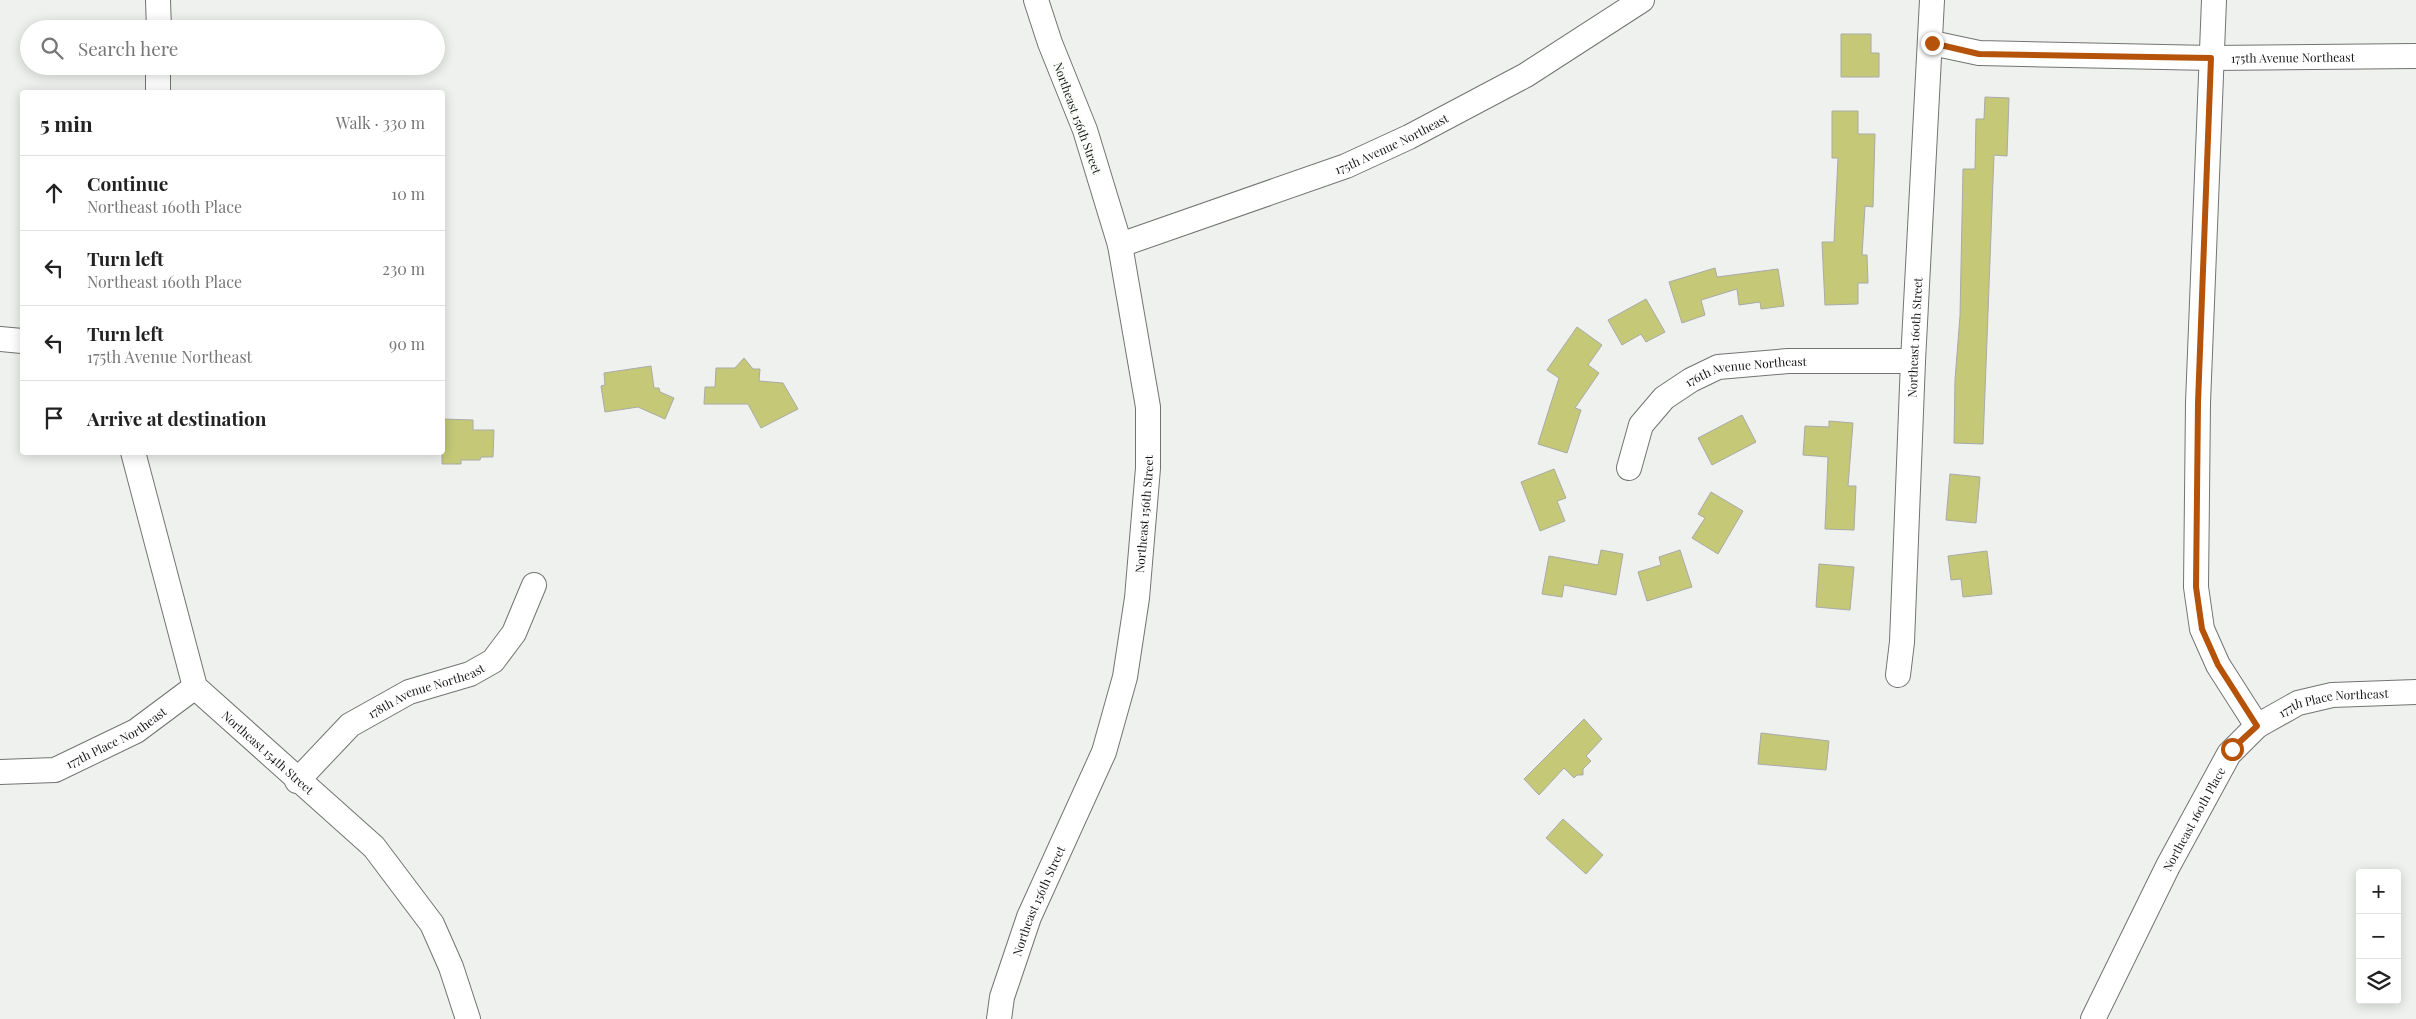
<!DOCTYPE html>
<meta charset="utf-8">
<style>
:root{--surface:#fff;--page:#f2f2f2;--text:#222;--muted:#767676;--line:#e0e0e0}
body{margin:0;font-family:"Playfair Display",serif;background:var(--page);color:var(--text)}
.controls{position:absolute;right:15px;bottom:15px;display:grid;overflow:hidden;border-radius:5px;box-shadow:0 2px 12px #0003}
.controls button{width:45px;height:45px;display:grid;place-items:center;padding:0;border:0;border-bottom:1px solid var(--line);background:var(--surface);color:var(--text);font:25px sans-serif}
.stop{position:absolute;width:15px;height:15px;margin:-11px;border:4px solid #b45309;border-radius:50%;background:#fff}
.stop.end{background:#b45309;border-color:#fff;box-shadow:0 1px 5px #0008}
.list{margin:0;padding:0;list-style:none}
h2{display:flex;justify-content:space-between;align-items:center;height:65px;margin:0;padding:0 20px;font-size:21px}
h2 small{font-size:16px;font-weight:400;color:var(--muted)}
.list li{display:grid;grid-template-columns:32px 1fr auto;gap:15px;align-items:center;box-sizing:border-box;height:75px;padding:0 20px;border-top:1px solid var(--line)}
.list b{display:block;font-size:19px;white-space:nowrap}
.list p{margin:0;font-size:16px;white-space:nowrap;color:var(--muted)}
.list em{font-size:16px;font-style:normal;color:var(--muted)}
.icon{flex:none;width:28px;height:28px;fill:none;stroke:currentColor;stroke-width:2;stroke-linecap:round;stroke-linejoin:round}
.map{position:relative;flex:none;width:2416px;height:1019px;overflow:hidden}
.search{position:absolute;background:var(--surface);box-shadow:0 2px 12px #0003;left:20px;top:20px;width:425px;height:55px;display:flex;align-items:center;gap:12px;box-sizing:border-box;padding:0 18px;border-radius:28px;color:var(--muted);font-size:19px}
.panel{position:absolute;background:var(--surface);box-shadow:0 2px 12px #0003;left:20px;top:90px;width:425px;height:365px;border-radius:5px}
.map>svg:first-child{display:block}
.building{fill:#c4c877;stroke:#aaaaa7}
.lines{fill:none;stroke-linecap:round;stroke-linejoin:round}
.minor-casing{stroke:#727471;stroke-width:26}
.minor{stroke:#fff;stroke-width:24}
.route{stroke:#b45309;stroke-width:6}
.labels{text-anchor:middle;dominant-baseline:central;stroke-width:5;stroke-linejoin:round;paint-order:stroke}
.street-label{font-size:12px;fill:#151614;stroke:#fbfefb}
</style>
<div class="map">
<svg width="2416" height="1019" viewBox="0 0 2416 1019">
<rect width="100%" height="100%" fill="#eef1ee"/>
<g class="building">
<polygon points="1841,34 1871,34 1871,53 1879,53 1879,77 1841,77"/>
<polygon points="1985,97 2009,98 2007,156 1994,155 1983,444 1954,443 1955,380 1960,316 1963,169 1975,169 1976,119 1984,119"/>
<polygon points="1832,111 1858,111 1858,134 1875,134 1873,207 1865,206 1862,255 1867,255 1868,283 1858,283 1858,304 1825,305 1822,242 1834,242 1838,158 1832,158"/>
<polygon points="1715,268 1717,277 1778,269 1784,306 1761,309 1760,302 1739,305 1737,289 1701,300 1705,315 1682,323 1669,282"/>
<polygon points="1646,299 1665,332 1646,342 1641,334 1622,345 1608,320"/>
<polygon points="1577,327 1602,345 1588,365 1599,373 1575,408 1581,410 1567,453 1538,444 1559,378 1547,370"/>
<polygon points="744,358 753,369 760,369 759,381 783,383 798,409 761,428 748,404 704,404 705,387 715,387 716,368 735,368"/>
<polygon points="651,366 654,388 659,388 660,392 674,398 665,419 638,407 605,412 601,386 605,385 604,373"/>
<polygon points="1742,415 1756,442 1712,465 1698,438"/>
<polygon points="442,419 473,420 473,430 494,430 493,457 481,457 480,460 461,460 461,464 442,464"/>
<polygon points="1829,421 1853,423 1848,486 1856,486 1854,530 1825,529 1828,457 1803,455 1805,426 1829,427"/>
<polygon points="1554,469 1566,498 1557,501 1565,521 1540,531 1521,482"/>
<polygon points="1950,474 1980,477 1976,523 1946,520"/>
<polygon points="1711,492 1743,511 1718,554 1692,538 1705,518 1698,514"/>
<polygon points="1601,550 1623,554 1616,595 1564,585 1562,597 1542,594 1549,556 1598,565"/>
<polygon points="1680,550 1692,587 1647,601 1638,572 1661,565 1659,557"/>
<polygon points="1987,551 1992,594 1963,597 1961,579 1951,580 1948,556"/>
<polygon points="1819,564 1854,567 1850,610 1816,607"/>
<polygon points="1584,719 1602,739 1586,756 1591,761 1583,769 1583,775 1577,775 1574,778 1564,768 1539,795 1524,779"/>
<polygon points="1761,733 1829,741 1826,770 1758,764"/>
<polygon points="1563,819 1603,855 1586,874 1546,838"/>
</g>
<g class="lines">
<g class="minor-casing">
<g id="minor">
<polyline points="158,0 159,29"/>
<path id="s1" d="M 1932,43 L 1979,53 L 2211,58 L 2416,56"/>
<polyline points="158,92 158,66"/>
<path id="s2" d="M 1120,245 L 1346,166 L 1409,137 L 1526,75 L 1642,0"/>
<polyline points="0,339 22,341"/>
<path id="s3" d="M 133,452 L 195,687 L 374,847 L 432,924 L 451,967 L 468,1019"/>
<path id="s4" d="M 1629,468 L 1641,425 L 1664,398 L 1691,380 L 1718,367 L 1788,361 L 1913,361"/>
<path id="s5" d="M 1898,675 L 1902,642 L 1913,361 L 1932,0"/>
<path id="s6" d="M 2257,726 L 2298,703 L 2332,695 L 2416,692"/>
<path id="s7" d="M 0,772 L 55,770 L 136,731 L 195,687"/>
<path id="s8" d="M 297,781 L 350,725 L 409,692 L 470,674 L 493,661 L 514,633 L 534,585"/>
<path id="s9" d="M 999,1019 L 1002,997 L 1029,917 L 1104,752 L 1125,677 L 1137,598 L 1148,468 L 1148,407 L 1120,245 L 1085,130 L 1050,43 L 1036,0"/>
<path id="s10" d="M 2093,1019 L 2168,866 L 2229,754 L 2257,726 L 2218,665 L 2202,629 L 2196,587 L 2198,403 L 2214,0"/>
</g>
</g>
<use href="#minor" class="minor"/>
</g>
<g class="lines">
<polyline class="route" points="1932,43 1979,54 2211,58 2198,403 2196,587 2202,629 2218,665 2257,726 2232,749"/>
</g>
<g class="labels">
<g class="street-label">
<text stroke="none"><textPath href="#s1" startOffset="362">175th Avenue Northeast</textPath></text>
<text transform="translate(1078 118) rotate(70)">Northeast 156th Street</text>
<text stroke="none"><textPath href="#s2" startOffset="290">175th Avenue Northeast</textPath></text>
<text stroke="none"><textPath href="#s5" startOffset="338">Northeast 160th Street</textPath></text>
<text stroke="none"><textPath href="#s4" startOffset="169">176th Avenue Northeast</textPath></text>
<text stroke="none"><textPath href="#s9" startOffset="530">Northeast 156th Street</textPath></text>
<text stroke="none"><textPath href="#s8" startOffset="161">178th Avenue Northeast</textPath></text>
<text stroke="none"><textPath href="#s6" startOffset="82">177th Place Northeast</textPath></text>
<text stroke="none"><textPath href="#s7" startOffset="124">177th Place Northeast</textPath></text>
<text stroke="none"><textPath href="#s3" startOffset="341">Northeast 154th Street</textPath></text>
<text stroke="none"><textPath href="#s10" startOffset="224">Northeast 160th Place</textPath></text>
<text stroke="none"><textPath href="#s9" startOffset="125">Northeast 156th Street</textPath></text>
</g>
</g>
</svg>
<div class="controls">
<button>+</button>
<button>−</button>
<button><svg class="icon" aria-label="layers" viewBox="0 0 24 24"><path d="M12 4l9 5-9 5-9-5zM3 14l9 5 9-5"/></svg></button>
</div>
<div class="stop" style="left:2232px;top:749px"></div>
<div class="stop end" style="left:1932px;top:43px"></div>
<div class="search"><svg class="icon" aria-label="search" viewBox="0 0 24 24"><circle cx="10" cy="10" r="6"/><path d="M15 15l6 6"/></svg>Search here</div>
<section class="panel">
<h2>5 min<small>Walk · 330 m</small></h2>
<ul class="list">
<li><svg class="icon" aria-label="ahead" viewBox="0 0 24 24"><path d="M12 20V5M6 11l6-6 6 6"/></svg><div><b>Continue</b><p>Northeast 160th Place</p></div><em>10 m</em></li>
<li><svg class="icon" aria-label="left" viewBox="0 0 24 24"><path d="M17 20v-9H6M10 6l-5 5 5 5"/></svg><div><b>Turn left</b><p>Northeast 160th Place</p></div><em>230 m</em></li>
<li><svg class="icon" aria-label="left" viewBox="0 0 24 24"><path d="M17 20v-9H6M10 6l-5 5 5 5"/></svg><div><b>Turn left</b><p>175th Avenue Northeast</p></div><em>90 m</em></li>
<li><svg class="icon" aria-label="arrive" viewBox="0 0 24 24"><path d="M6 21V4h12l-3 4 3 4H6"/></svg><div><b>Arrive at destination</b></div></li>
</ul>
</section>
</div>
